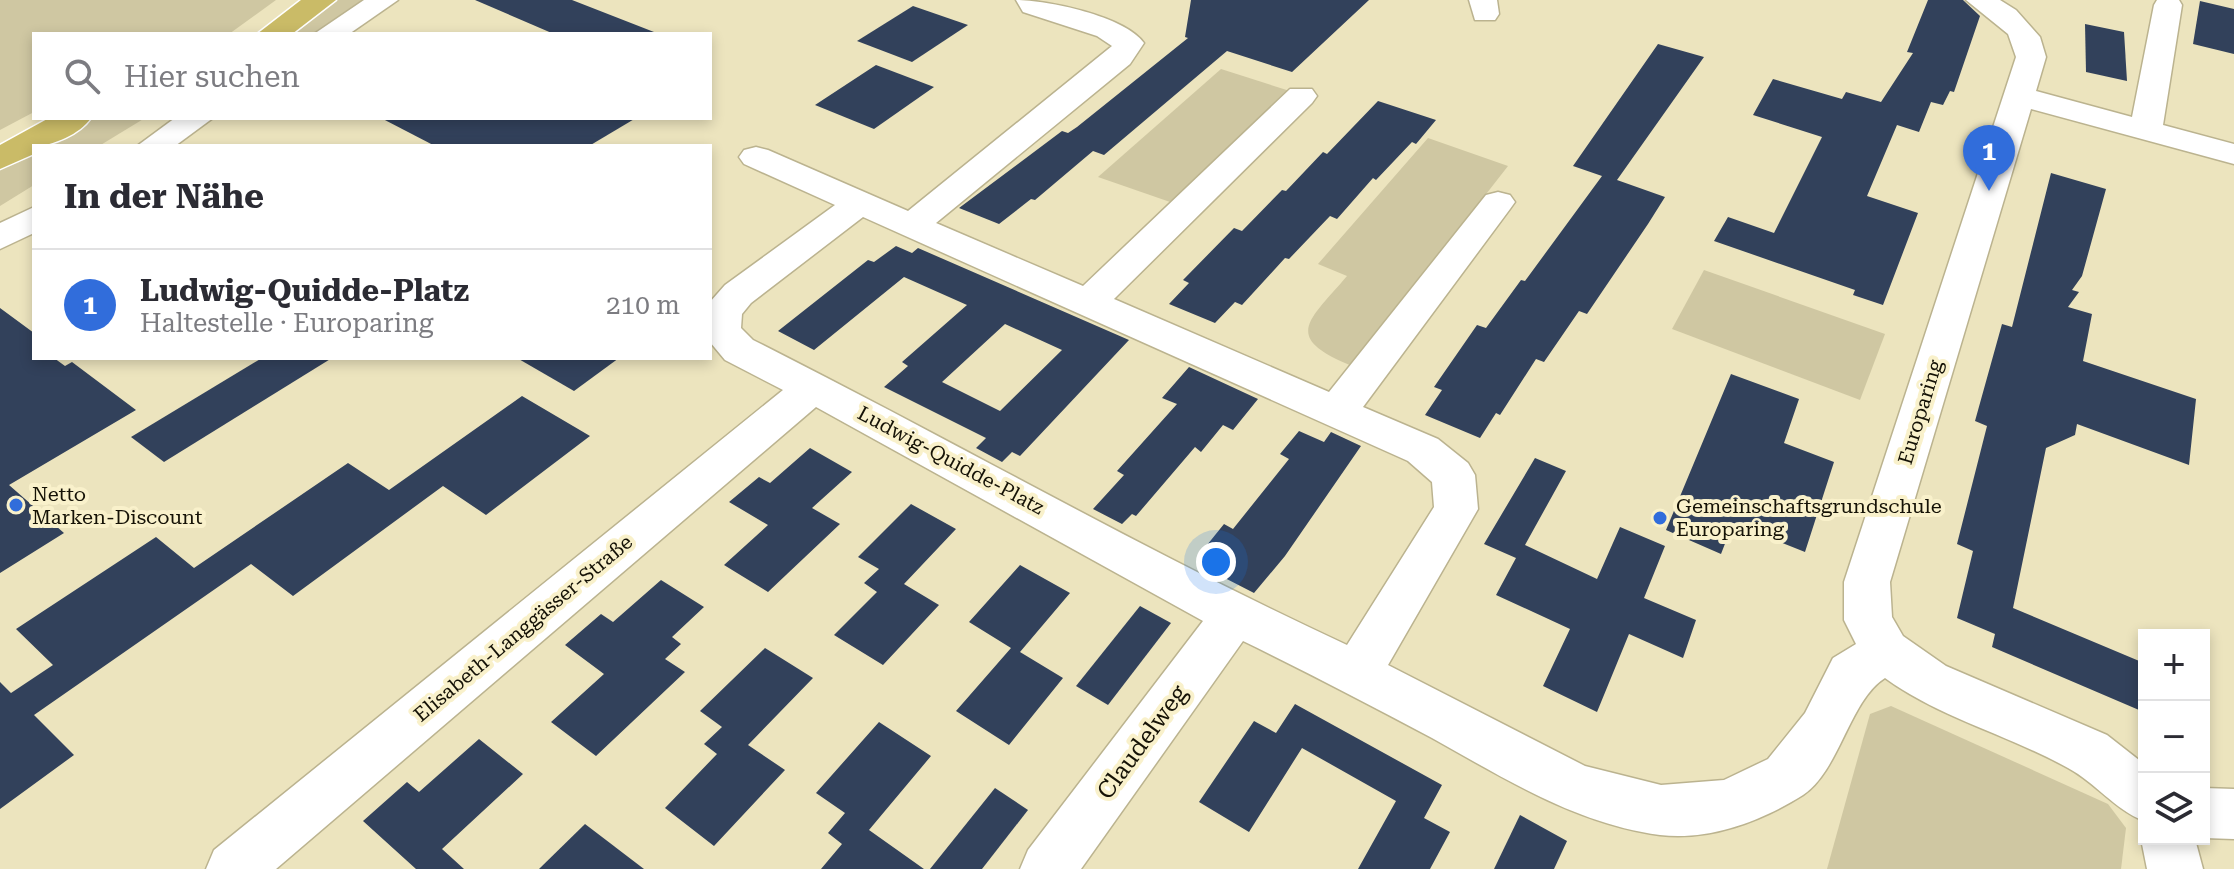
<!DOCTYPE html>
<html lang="de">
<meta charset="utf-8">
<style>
:root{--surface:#fff;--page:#f7f7f7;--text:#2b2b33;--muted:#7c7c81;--line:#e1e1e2;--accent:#316ddb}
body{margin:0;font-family:"Roboto Serif",serif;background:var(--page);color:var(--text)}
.controls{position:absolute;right:24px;bottom:24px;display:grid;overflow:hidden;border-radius:0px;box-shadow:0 4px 12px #0003}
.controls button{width:72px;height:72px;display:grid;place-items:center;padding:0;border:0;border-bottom:2px solid var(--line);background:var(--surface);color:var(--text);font:40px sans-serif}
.you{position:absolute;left:1216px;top:562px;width:28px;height:28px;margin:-20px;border:6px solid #fff;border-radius:50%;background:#1a73e8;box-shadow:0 0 0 12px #1a73e833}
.badge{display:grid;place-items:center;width:52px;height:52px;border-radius:50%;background:var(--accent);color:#fff;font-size:26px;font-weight:700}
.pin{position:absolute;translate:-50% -66px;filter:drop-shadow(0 2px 4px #0008)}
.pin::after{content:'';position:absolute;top:42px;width:28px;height:24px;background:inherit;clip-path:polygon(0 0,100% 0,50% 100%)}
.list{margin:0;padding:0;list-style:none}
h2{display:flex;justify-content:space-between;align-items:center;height:104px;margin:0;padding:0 32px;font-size:34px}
h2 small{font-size:26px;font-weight:400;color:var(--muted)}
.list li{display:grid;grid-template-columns:52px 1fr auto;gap:24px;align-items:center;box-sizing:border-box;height:112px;padding:0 32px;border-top:2px solid var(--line)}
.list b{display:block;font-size:30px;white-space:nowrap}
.list p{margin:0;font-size:26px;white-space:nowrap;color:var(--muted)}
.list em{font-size:26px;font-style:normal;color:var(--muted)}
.icon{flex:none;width:44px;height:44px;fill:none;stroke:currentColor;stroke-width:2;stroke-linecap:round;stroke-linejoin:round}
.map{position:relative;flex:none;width:2234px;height:869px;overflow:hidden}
.search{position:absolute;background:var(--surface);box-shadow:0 4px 12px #0003;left:32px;top:32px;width:680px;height:88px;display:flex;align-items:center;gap:20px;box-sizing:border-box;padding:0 28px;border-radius:0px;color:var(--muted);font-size:30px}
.panel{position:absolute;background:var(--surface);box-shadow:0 4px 12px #0003;left:32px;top:144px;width:680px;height:216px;border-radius:0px}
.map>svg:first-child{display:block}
.green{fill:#cfc7a2}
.building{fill:#32415b;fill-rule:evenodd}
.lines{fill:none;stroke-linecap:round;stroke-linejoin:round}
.minor-casing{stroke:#bbb38f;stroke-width:3}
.major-casing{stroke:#fff;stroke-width:3}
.minor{fill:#fff;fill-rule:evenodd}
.major{fill:#cabb67;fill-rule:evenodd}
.poi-dot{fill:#316ddb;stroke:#f9f1cb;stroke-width:3}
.labels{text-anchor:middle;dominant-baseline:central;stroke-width:8;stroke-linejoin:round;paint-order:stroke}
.street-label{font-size:20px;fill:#151206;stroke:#f9f1cb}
.poi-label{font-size:20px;fill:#151206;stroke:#f9f1cb;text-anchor:start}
.near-street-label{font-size:24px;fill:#151206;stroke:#f9f1cb}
</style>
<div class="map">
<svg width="2234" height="869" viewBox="0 0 2234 869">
<rect width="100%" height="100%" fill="#ece4be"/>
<g class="green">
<polygon points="0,0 276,0 229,34 34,34 34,112 0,130"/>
<polygon points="336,0 366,0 312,34 294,34"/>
<polygon points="1221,69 1293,92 1173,203 1098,177"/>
<polygon points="94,118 145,118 99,146 39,146"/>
<path d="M 1428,138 L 1508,166 L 1352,366 C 1281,337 1309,321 1347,276 L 1318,264 Z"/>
<polygon points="34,149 34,185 0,206 0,170"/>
<polygon points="1704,270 1885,334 1860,400 1672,329"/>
<polygon points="1891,706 2108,804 2126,828 2121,869 1827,869 1870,714"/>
</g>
<g class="building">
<polygon points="475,0 572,0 654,32 554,34"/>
<polygon points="1191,0 1369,0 1292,72 1227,51 1104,155 1093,151 1035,200 1031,199 999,224 959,208 1062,131 1068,133 1077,127 1188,38 1185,37"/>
<polygon points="1928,0 1963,0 1980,16 1954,92 1950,91 1943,105 1931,102 1919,132 1897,125 1867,196 1918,213 1883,305 1853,295 1855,290 1714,241 1728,217 1774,233 1822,137 1753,115 1773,79 1842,99 1846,92 1881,102 1913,53 1907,52"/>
<polygon points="2200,1 2234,9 2234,54 2193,44"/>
<polygon points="913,6 968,25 912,62 857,41"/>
<polygon points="2085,24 2124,32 2127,81 2086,72"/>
<polygon points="1658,44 1704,57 1617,180 1665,197 1648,224 1587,314 1579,311 1544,362 1536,359 1500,415 1496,413 1480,438 1425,415 1442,390 1434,387 1477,325 1486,328 1521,280 1525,281 1602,176 1573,166"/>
<polygon points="876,65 934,87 874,129 815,105"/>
<polygon points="1378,101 1436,120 1416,144 1412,142 1376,180 1373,178 1337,219 1330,216 1289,259 1285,258 1242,305 1235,302 1215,323 1169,304 1189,283 1183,280 1234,228 1242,231 1282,190 1286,191 1323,152 1327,154"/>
<polygon points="381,118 636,118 589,146 435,146"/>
<polygon points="2051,173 2106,189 2082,276 2072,290 2079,292 2068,307 2092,314 2083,361 2196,399 2189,465 2077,424 2075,435 2046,448 2013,608 2144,663 2139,710 1992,647 1995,634 1957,618 1973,551 1957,544 1987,426 1975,421 2002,324 2012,327"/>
<path d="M 896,246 L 912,253 L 918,248 L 1129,340 L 1020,456 L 1012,452 L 1002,462 L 976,448 L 986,438 L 884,387 L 908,366 L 902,362 L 967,305 L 904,277 L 814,350 L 778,331 L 868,260 L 874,262 ZM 1005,324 L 1062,350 L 1000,411 L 942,382 Z"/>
<polygon points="0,308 34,333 34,358 54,358 65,366 72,362 136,410 9,485 64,533 0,573"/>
<polygon points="262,358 332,358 164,462 131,437"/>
<polygon points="517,358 619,358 574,391"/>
<polygon points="1189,367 1258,399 1233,430 1223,425 1201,452 1195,447 1136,516 1132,514 1122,524 1093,509 1124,475 1117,471 1177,404 1162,398"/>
<polygon points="1731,374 1799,399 1784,443 1834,462 1805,552 1733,523 1721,554 1666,530"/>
<polygon points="522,396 590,436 486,515 443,486 293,596 251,564 34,715 74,755 0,809 0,682 11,693 53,665 16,629 156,537 194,568 348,463 389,490"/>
<polygon points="1299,431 1324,442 1331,432 1361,446 1285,556 1254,593 1217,574 1226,562 1203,550 1224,524 1233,529 1289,459 1280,454"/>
<polygon points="810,448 852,472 812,508 840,524 768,592 724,565 768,525 729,502 759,477 770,483"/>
<polygon points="1535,458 1566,471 1525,545 1597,579 1620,527 1665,546 1644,598 1696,620 1683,658 1629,634 1597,712 1543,686 1570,629 1496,595 1516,558 1484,544"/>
<polygon points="911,504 956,529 904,584 939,605 883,665 834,635 877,592 864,583 879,569 858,557"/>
<polygon points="1020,565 1070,593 1020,652 1063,678 1009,745 956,711 1011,648 969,622"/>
<polygon points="661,580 704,607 672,637 681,644 665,659 685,672 596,756 551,722 604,674 565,645 601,614 613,622"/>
<polygon points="1140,606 1171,623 1108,705 1076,686"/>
<polygon points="765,648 813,678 748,745 785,770 714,846 665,808 717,754 704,744 722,727 700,711"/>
<polygon points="1295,704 1442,785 1424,818 1450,832 1430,869 1358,869 1396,801 1302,748 1249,832 1199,802 1254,721 1276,733"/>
<polygon points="879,722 931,756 869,830 924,869 821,869 842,844 828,833 845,813 816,793"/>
<polygon points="479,739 523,774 442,849 464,869 416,869 363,821 407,782 419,792"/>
<polygon points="995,788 1028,810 982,869 930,869"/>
<polygon points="1520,815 1567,841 1554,869 1494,869"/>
<polygon points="585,824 644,869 539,869"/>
</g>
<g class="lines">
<g class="minor-casing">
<g id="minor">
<polygon points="364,0 398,0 349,34 314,34"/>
<path d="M 1016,0 C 1047,0 1125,16 1144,43 L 1130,64 L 936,223 L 1083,286 L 1290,89 L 1312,89 L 1317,96 L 1312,103 L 1114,299 L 1329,392 L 1486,195 L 1498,192 L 1510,195 L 1515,202 L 1510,209 L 1363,407 L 1438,439 L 1468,463 L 1475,475 L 1478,509 L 1388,665 L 1585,766 L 1661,785 L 1724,780 L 1768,759 L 1805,713 L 1833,658 L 1856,644 L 1844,620 L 1844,582 L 2016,57 L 2008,34 L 1966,0 L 2000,0 L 2016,10 L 2040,37 L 2046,57 L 2036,91 L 2132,117 L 2154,5 L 2157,0 L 2179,0 L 2182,5 L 2163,125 L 2234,144 L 2234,164 L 2031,109 L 1890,582 L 1892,617 L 1903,636 L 1946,666 L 2107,735 L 2144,764 L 2144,821 C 2114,809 2096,783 2068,768 C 2009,735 1940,718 1885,678 C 1849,701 1840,770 1803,795 C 1762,821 1709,841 1660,835 C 1576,824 1504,778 1432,738 C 1370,705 1307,672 1243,641 L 1081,869 L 1020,869 L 1028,850 L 1203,621 L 816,407 L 276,869 L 206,869 L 214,850 L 783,390 L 725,360 L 710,342 L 710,302 L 725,285 L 835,205 L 744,164 L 739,157 L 744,150 L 756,147 L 768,150 L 908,211 L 1112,46 L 1097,36 L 1023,12 ZM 863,217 L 1408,461 L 1432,482 L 1434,507 L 1347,645 C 1146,552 952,440 753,340 L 741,328 L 742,314 L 751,303 Z"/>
<polygon points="1469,0 1497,0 1499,14 1495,20 1475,20"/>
<polygon points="175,118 213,118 175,146 137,146"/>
<polygon points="34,207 34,233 0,249 0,223"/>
<polygon points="2204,788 2234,789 2234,839 2204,838"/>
<polygon points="2144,831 2144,839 2195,839 2203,869 2147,869 2141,839"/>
</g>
</g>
<g class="major-casing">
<g id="major">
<polygon points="301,0 336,0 292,34 257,34"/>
<path d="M 49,118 L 91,118 C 80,134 53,146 34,146 L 34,154 L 0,169 L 0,145 Z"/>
</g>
</g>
<use href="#minor" class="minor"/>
<use href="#major" class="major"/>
</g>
<g class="poi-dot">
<circle cx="16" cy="505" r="8"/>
<circle cx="1660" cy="518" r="8"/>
</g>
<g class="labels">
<g class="street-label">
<text transform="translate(1920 412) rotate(-73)">Europaring</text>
<text transform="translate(951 460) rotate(28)">Ludwig-Quidde-Platz</text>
<text transform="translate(523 628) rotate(-40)">Elisabeth-Langgässer-Straße</text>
</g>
<g class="poi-label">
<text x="32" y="494">Netto<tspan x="32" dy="23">Marken-Discount</tspan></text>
<text x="1676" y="506">Gemeinschaftsgrundschule<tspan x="1676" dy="23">Europaring</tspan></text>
</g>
<g class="near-street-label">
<text transform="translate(1142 742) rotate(-54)">Claudelweg</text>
</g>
</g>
</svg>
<div class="controls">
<button>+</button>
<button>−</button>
<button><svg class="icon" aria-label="layers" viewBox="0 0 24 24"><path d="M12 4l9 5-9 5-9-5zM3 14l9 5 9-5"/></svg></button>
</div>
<div class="you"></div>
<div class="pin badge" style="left:1989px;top:191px">1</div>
<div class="search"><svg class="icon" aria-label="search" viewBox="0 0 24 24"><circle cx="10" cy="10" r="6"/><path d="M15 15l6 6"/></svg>Hier suchen</div>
<section class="panel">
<h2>In der Nähe<small></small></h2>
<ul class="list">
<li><span class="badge">1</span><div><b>Ludwig-Quidde-Platz</b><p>Haltestelle · Europaring</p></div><em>210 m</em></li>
</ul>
</section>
</div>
